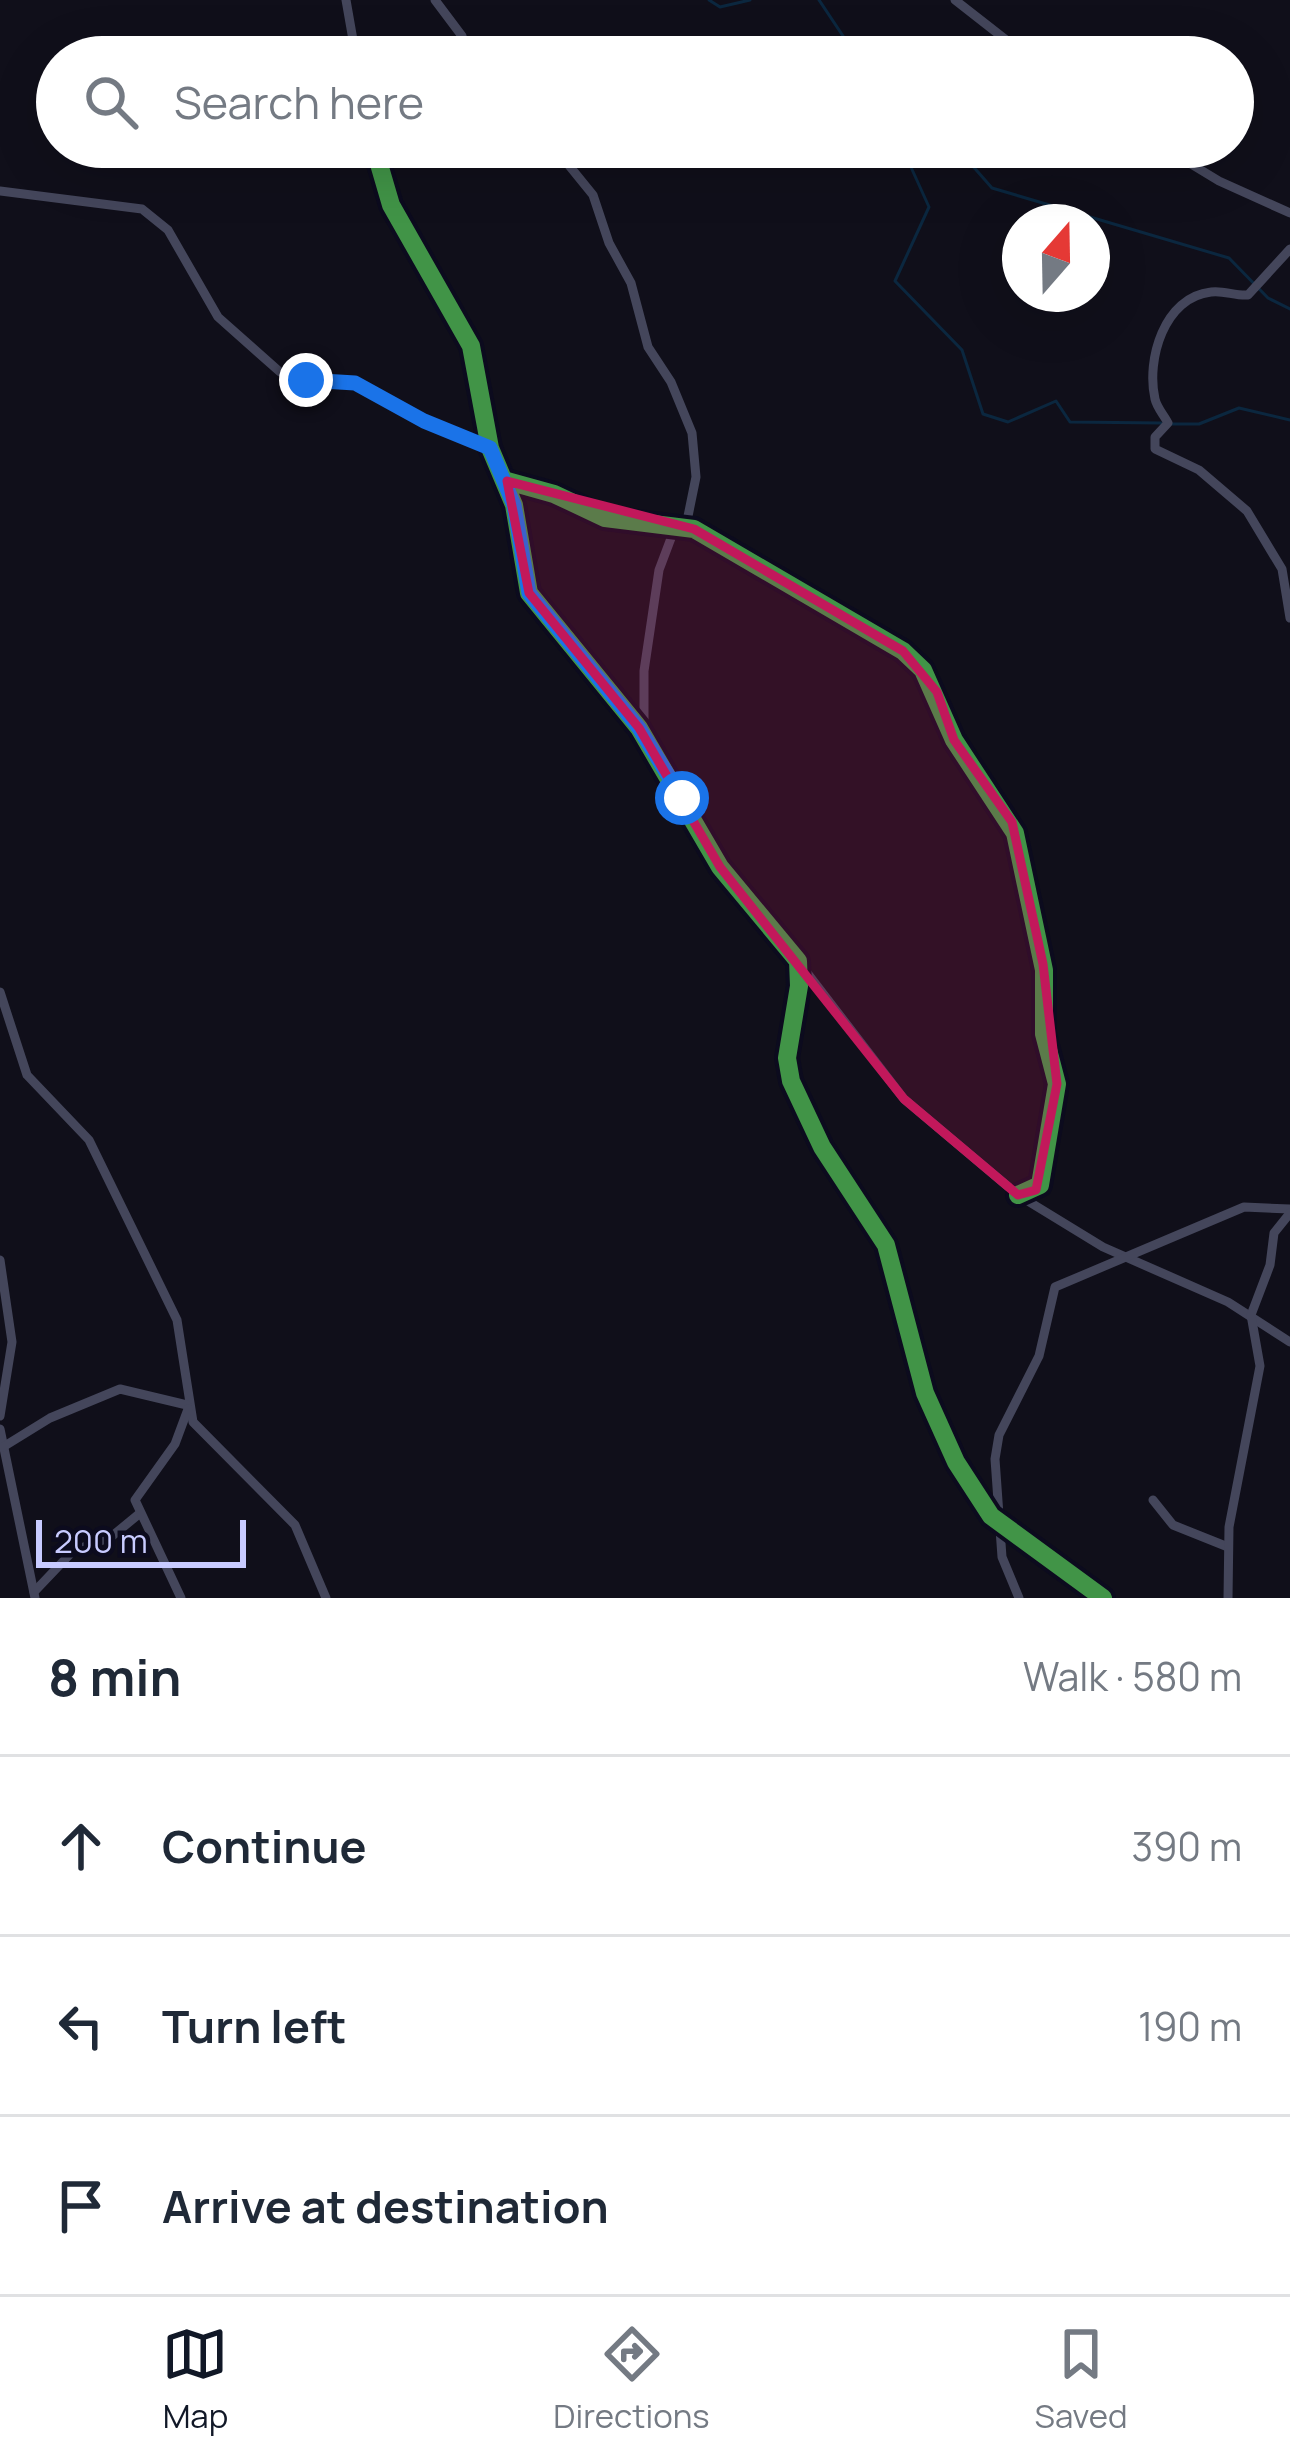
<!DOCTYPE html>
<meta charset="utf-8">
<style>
:root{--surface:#fff;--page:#f2f2f3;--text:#1f2937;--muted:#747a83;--line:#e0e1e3;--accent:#111827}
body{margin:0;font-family:Manrope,sans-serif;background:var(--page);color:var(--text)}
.compass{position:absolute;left:1002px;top:204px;width:108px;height:108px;border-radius:50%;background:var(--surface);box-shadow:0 12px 48px #0002;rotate:20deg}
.scale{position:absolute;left:36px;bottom:30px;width:210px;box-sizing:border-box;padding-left:12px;border:6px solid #c8cbff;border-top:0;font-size:33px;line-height:42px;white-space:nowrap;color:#c8cbff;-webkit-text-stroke:9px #0c0b1e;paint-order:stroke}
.stop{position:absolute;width:36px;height:36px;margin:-27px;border:9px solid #1a73e8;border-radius:50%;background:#fff}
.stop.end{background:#1a73e8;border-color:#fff;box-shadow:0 3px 12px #0008}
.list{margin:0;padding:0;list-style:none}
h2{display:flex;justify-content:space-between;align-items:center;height:156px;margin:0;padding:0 48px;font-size:51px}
h2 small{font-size:39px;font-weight:400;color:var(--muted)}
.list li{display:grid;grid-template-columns:78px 1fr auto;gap:36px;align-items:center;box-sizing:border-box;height:180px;padding:0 48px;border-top:3px solid var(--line)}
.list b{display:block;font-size:45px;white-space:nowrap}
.list em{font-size:39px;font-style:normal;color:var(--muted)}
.icon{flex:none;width:66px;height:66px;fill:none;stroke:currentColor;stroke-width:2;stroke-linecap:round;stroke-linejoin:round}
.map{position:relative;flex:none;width:1290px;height:1598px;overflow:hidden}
.search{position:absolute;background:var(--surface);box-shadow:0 12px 48px #0002;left:36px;right:36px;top:36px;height:132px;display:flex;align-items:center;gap:30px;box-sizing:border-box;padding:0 42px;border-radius:66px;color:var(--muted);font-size:45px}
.sheet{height:696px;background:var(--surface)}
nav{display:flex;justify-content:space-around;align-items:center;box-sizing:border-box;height:168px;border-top:3px solid var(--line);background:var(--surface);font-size:33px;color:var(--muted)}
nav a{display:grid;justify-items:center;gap:6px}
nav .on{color:var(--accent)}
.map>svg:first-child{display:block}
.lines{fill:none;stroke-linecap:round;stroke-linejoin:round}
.stream{stroke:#0b273f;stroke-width:3}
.minor{stroke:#44465b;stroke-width:9}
.cycleway-casing{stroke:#0c0b1e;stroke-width:26}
.cycleway{stroke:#419447;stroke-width:18}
.route{stroke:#1a73e8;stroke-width:15}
.marked{fill:#c2185b;fill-opacity:0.2;stroke:#c2185b;stroke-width:9;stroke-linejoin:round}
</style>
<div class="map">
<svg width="1290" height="1598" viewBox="0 0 1290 1598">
<rect width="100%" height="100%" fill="#100f1a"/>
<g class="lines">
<g class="stream">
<polyline points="709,0 720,7 750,0"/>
<polyline points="819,0 857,57"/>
<polyline points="888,147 889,156 910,165 929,207 895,281 962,350 983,414 1008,422 1056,401 1070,422 1161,423"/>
<polyline points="956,147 992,188 1229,258 1268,298 1290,309"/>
<polyline points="1170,424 1199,424 1239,408 1290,420"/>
</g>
<g class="minor">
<polyline points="346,0 356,57"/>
<polyline points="435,0 462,36 468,57"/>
<polyline points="955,0 1028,57"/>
<polyline points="374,147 391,205 471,346 490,448 514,505 529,593 639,728 720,867 798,961 799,986 787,1058 791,1081 822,1147 886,1245 925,1393 956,1462 991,1516 1103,1598"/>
<polyline points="554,147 593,195 609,243 631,283 648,347 671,382 692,433 696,477 686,526"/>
<polyline points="1163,147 1219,181 1290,213"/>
<polyline points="0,191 142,209 168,230 218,317 280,372 355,383 417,417 490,448"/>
<path d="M 1290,249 L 1248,295 C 1235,296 1223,290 1211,292 C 1164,297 1146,360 1155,399 C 1157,408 1164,415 1168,423 L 1155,437 L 1155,449 L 1199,470 L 1247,511 L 1282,569 L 1290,618"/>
<polyline points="508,481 554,494 605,518 694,529 903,651 923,670 954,740 1015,833 1044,970 1044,1034 1057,1084 1040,1185 1018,1195"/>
<polyline points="644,736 644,671 659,570 676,525"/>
<polyline points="798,961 904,1099 1018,1195 1103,1247 1228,1302 1290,1342"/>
<polyline points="0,992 27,1075 89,1140 177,1320 193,1422 295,1525 326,1598"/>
<polyline points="0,1260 12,1342 0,1416"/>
<polyline points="0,1429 35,1598"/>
<polyline points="3,1447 50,1418 120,1389 187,1405"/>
<polyline points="1153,1500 1173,1525 1228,1547"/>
<polyline points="34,1592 73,1551 111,1537 139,1514"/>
<polyline points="181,1598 135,1500 175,1444 188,1409"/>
<polyline points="1019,1598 1002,1557 995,1459 999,1435 1039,1356 1055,1287 1244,1207 1290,1209"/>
<polyline points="1228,1598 1229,1527 1260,1366 1251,1315 1270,1265 1274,1233 1290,1213"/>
</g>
<g class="cycleway-casing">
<g id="cycleway">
<polyline points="374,147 391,205 471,346 490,448 514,505 529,593 639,728 720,867 798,961 799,986 787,1058 791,1081 822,1147 886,1245 925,1393 956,1462 991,1516 1103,1598"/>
<polyline points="507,481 554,494 605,518 694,529 903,651 923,670 954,740 1015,833 1044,970 1044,1034 1057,1084 1040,1185 1018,1195"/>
</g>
</g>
<use href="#cycleway" class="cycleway"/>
</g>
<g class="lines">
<polyline class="route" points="306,380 355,383 424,421 490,448 514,505 529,593 639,728 682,798"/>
</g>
<path class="marked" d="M 507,481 L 694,529 L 903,651 L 937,692 L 954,740 L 1012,822 L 1043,964 L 1057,1084 L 1036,1190 L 1018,1195 L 904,1099 L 720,867 L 639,728 L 529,593 Z"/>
</svg>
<svg class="compass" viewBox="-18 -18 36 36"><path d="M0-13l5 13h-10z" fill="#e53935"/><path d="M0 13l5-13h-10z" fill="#747a83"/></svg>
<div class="scale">200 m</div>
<div class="stop" style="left:682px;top:798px"></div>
<div class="stop end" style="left:306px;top:380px"></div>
<div class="search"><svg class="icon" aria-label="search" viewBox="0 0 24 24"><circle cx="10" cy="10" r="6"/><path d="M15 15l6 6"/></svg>Search here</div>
</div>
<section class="sheet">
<h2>8 min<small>Walk · 580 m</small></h2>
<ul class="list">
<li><svg class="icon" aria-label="ahead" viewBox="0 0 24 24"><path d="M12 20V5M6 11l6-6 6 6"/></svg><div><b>Continue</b></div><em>390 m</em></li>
<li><svg class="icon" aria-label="left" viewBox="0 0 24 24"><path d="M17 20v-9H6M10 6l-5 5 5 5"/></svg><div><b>Turn left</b></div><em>190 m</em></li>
<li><svg class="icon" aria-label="arrive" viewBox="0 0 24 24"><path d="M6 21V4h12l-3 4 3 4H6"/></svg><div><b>Arrive at destination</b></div></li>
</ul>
</section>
<nav>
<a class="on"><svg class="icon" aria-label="map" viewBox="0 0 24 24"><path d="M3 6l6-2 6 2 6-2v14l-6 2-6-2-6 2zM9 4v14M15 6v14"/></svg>Map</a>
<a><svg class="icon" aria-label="directions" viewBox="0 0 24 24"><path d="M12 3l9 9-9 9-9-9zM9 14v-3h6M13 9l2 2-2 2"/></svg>Directions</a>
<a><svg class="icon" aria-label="saved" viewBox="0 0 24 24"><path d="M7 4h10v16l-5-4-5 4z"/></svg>Saved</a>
</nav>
